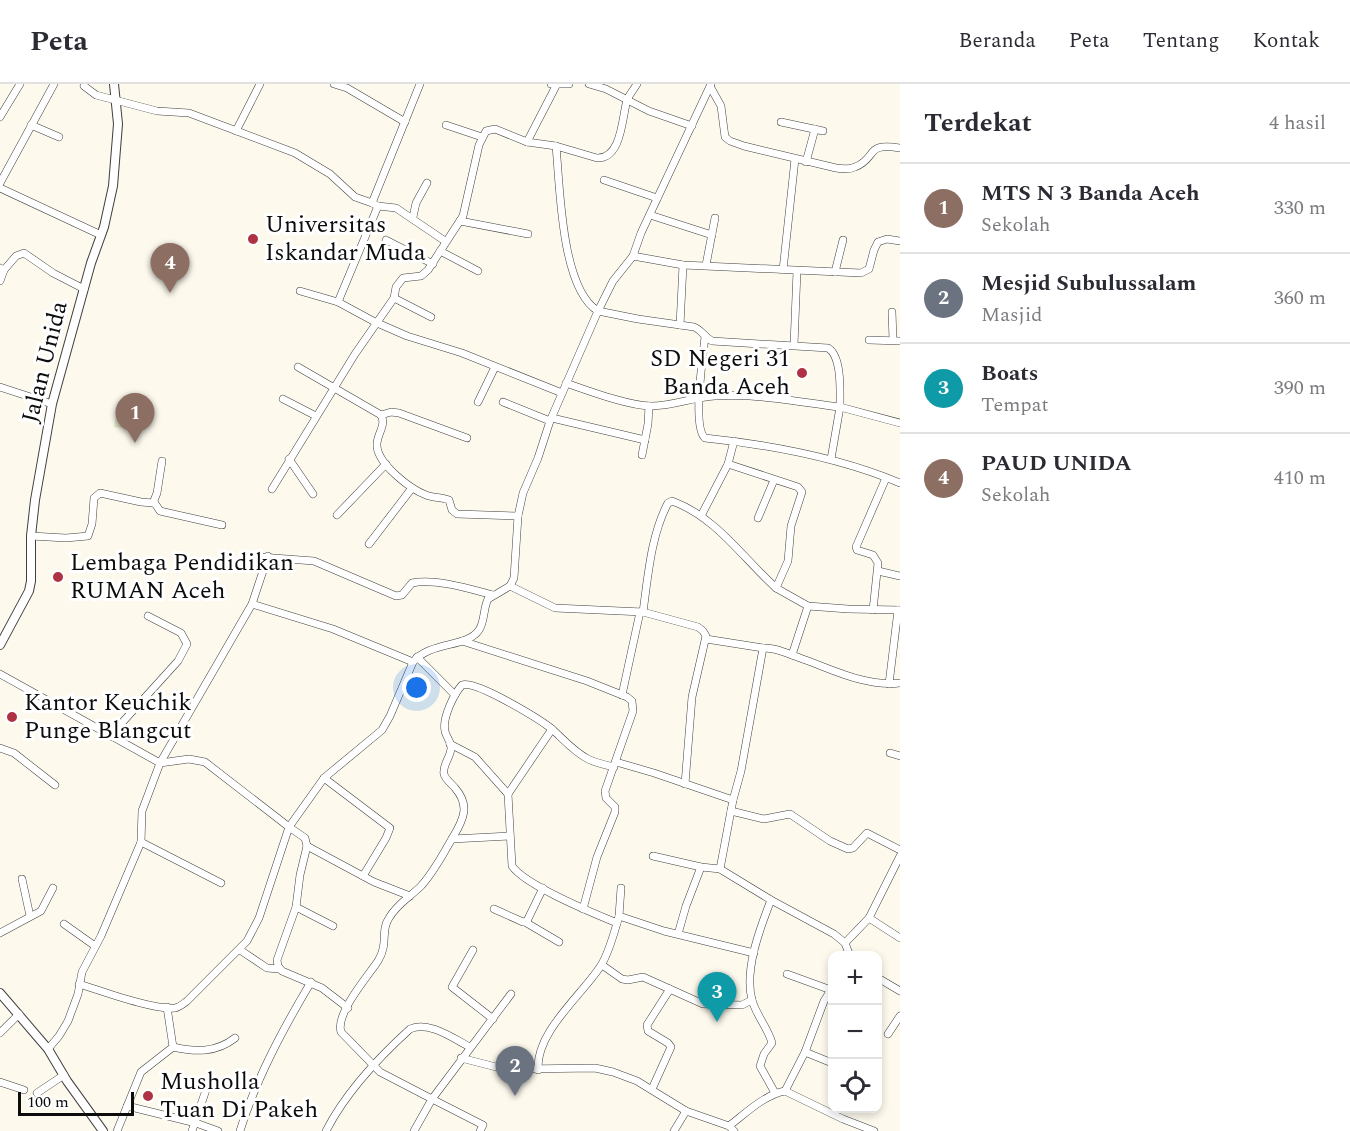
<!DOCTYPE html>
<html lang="id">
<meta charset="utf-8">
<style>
:root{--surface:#fff;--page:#f7f7f7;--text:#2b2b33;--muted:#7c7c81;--line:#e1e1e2;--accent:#0b8043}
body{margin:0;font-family:Spectral,serif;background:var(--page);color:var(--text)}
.controls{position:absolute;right:18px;bottom:18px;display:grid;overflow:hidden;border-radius:12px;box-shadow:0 3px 9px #0003}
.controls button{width:54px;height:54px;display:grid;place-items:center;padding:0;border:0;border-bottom:2px solid var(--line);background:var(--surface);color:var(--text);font:30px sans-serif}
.scale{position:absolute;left:18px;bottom:15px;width:116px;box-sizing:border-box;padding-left:6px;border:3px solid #0c0c0c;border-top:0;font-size:16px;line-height:21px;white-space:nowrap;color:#0c0c0c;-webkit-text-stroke:4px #fff;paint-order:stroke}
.you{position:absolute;left:417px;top:604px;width:21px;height:21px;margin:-15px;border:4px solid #fff;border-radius:50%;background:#1a73e8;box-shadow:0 0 0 9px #1a73e833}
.badge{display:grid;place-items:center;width:39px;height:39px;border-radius:50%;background:var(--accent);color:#fff;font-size:20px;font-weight:700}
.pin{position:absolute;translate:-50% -50px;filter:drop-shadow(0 2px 3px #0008)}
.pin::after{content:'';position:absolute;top:32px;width:21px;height:18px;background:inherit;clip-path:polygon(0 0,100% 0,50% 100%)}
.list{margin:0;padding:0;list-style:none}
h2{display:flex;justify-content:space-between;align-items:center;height:78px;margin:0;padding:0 24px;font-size:26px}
h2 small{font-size:20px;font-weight:400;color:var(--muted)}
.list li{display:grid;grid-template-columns:39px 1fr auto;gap:18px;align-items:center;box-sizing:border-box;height:90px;padding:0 24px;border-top:2px solid var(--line)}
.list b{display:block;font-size:22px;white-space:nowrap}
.list p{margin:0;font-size:20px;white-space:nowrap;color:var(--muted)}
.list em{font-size:20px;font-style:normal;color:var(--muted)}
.icon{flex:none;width:33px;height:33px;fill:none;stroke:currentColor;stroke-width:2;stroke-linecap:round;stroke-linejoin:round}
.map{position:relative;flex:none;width:900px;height:1047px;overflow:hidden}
header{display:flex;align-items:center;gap:36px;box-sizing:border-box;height:84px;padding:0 30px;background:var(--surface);border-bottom:2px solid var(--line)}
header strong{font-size:28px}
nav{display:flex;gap:33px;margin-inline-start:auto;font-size:21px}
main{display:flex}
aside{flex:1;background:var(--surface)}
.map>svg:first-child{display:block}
.pitch{fill:#e4eccb}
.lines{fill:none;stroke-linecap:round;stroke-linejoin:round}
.minor-casing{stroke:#3f3f3f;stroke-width:8}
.tertiary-casing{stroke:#3f3f3f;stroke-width:10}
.minor{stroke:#fff;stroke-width:7}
.tertiary{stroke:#fff;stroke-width:8}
.poi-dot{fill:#ae3244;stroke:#fff;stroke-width:2}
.labels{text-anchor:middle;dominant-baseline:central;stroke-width:6;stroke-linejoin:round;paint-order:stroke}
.poi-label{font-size:24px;fill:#0c0c0c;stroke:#fff;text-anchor:start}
.street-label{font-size:24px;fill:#0c0c0c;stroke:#fff}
</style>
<header>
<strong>Peta</strong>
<nav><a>Beranda</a><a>Peta</a><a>Tentang</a><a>Kontak</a></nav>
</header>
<main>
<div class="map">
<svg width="900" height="1047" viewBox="0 0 900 1047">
<rect width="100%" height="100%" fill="#fdf9ed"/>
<polygon class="pitch" points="116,330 140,334 138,346 114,343"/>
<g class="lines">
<g class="minor-casing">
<g id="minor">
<polyline points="334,0 347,4 405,38"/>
<polyline points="551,0 569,0"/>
<polyline points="589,0 606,5 649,27 692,42"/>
<polyline points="84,2 96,11 157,27 189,29 295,69 330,90 355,113 372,119"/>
<path d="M 711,4 L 721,22 L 725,53 L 730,57 L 744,62 L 836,84 C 842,85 849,86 855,83 C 878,74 864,58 900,64"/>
<polyline points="0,33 20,0"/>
<polyline points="781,38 823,47"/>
<polyline points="31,41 59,53"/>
<polyline points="446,41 482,53"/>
<polyline points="236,47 260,0"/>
<polyline points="527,58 557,0"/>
<path d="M 556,62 C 560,102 561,205 598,227 L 638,235 L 694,243 C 702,246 704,253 712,257 L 828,264 C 842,272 840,307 840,323 L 900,339"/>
<polyline points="806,78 815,45"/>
<polyline points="604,96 657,114"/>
<polyline points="0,99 54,0"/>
<polyline points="0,104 101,151"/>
<polyline points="378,122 396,124 445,157"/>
<polyline points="650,131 712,151"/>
<polyline points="413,133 416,119 427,99"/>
<polyline points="460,137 528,150"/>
<polyline points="386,156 433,180"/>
<polyline points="440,167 478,187"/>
<polyline points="633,172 683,181 861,189 869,185 874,166 878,158 887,155 900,157"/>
<polyline points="706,181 715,134"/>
<polyline points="0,184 4,186 16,172 24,169 53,189 84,205"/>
<polyline points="783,186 795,75"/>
<polyline points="835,188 843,156"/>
<polyline points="0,197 4,186"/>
<polyline points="300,207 338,218 375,238 407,252 462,269 562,309"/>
<polyline points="394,214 431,233"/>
<polyline points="338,218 378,122 372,119 420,0"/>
<polyline points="892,228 893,256"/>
<polyline points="680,241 683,181"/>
<path d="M 705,253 C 703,272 692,343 705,354 C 772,361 838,373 900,399"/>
<polyline points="869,256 900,257"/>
<polyline points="794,261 797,187"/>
<path d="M 298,283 L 381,331 C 387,341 376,351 377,362 C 378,380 410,405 426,411 C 433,414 441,413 449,416 L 452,426 L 457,430 L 518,432"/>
<path d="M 566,299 C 589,307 629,322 651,322 C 674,322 693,313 715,312 C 756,309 799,318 840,323 L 831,375"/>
<polyline points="0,303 52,320"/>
<polyline points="283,315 316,332"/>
<polyline points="478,318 495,283"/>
<polyline points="503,318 550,337"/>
<polyline points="381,331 391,328 399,329 467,354"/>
<polyline points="552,334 645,356"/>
<polyline points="734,357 728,380 798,403 802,408 791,442 788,477 776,504 808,522 848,525 900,526"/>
<polyline points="642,371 648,340 649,322"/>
<polyline points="289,375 313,410"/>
<path d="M 272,405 L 355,270 L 394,214 L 396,203 L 403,194 L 421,192 L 428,186 L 463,132 L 479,61 L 486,47 L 495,45 L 527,58 L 556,62 L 597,74 C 622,75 622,33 627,16 C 629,11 634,5 637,0"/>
<polyline points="154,418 160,427 222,441"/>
<polyline points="337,431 386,380"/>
<polyline points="701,432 728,380"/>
<polyline points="758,434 774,396"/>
<polyline points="31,452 66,454 88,452 92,440 94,414 100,409 141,418 153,419 157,409 162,377"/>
<polyline points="369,460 412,404"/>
<path d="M 247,472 L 314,477 L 396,512 L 402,511 L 412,499 C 435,494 470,505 493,511"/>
<polyline points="878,487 900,492"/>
<polyline points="510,502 555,524 643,528"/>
<polyline points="252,520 333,545 413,578"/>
<polyline points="873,526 878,479 873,471 857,466 856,463 886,394"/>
<polyline points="706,555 763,564"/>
<polyline points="462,557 587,597 627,613 632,617 633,627 605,707 606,714 615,723 615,728 597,773 583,825"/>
<polyline points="792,571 808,522"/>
<polyline points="417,573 455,611"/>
<polyline points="0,590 160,679 189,675 205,678 289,743 305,754 307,762 300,791 296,823 277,876 278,882 282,887 322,904 348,924"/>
<polyline points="889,600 898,526"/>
<polyline points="622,611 640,528"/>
<polyline points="110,652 178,577 187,560 181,549 148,532"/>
<polyline points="450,660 475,673 508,710"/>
<polyline points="0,664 14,669 55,701"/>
<polyline points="890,669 900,672"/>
<polyline points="616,678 654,689 733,716 720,785"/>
<polyline points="324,694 390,744 386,754 363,792"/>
<path d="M 685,700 L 692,613 L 706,552 L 703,547 L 698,543 L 643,528 C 648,492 651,451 668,419 L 672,417 C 716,433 742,473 776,504"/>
<path d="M 733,716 L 741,687 L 763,564 C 775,563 788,570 800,574 C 832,585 865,603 900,599"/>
<polyline points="731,727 764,735 790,730 830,757 848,765 853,764 867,749 900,766"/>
<polyline points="452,755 510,752"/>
<polyline points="141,758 221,799"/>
<polyline points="307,762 374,798 410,812"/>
<polyline points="653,772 701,783 720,785 771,816 834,850 845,859 850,872"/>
<polyline points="22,795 30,832"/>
<path d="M 771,816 C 760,844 744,886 752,916 C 756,931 768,944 772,959 L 764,970 L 760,982 L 775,1009"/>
<polyline points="296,823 333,842"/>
<polyline points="494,825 523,838 527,837 543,804"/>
<polyline points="619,832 621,804"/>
<polyline points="869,834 900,854"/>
<polyline points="525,838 559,858"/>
<polyline points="617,839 619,832 664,847 754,869"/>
<polyline points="64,840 95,862"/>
<polyline points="0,849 41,827 53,804"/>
<polyline points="678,850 686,822 701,783"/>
<polyline points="845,859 869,834 900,772"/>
<polyline points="240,866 267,884 279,885"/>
<polyline points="473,866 452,903 493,935"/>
<polyline points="602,881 622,895 628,896 643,893 703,920 742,921 752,916"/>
<polyline points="787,890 831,906"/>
<polyline points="878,894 900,907"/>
<path d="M 79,900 C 102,907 153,926 175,924 C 180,923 183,920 187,917 L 247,857 L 259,834 L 289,743 L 324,694 L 382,646 L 390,632 L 413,578 C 430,557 467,564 479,546 C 485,537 483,525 488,515 L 510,502 L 514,494 L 518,432 L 523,409 L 538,374 L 550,337 L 598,227 L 613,197 L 633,172 L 641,149 L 711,0"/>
<polyline points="0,949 19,930"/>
<polyline points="888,950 900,932"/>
<path d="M 173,963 C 195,968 216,969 235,954"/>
<polyline points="48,965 59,952 68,937 78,910 82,888 101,852 141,758 142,727 160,679 252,520 268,472"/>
<polyline points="805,968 832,979"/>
<polyline points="461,974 496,983 523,985 595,984 613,988 637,997 686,1027 729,1042 734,1047"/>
<path d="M 538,986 C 536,948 580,913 600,883 C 608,871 613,853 617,839 C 593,829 526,802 512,782 L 508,710 L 552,645"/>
<polyline points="0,998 24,1006"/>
<polyline points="652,1005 671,963 668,959 648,947 647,941 670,905"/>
<polyline points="785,1007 805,968 824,917 832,904"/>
<polyline points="37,1009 64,991"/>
<polyline points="127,1022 196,1039 218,1047"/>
<path d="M 729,1042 C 746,1029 764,1011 785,1007 L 843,1035 L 874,1047"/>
<polyline points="117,1047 141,988 173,963 167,923"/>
<polyline points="192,1047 208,1000"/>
<path d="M 240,1047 C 256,995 283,945 311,898"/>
<path d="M 326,1047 C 346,1008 378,974 410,945 C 428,936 454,955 470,963"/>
<path d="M 414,1047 L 432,1015 L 380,988 L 341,948 C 335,930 368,892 378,877 C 389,859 380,847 389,834 C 397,820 410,813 421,802 C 434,788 443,770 453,753 C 464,735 470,721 455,704 C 451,699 445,695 444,690 C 442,681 451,673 451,664 C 451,657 446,653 445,647 C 442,634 454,610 462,601 C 476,596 539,635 552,645 C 563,655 574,668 588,675 C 596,679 605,681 614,683"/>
<polyline points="480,1047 483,1041 432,1015 511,910"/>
<polyline points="674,1047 686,1027"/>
</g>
</g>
<g class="tertiary-casing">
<g id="tertiary">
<polyline points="0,561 29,507 31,497 31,452 35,416 52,320 91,179 104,143 113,102 118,40 114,0"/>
<polyline points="0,909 48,965 67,997 103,1047"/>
</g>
</g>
<use href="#minor" class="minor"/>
<use href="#tertiary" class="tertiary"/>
</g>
<g class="poi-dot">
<circle cx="253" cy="155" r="6"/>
<circle cx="802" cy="289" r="6"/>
<circle cx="58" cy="493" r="6"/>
<circle cx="12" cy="633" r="6"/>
<circle cx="148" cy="1012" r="6"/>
</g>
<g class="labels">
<g class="poi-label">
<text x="265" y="141">Universitas<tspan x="265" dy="28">Iskandar Muda</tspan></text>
<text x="790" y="275" text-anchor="end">SD Negeri 31<tspan x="790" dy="28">Banda Aceh</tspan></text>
<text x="70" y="479">Lembaga Pendidikan<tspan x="70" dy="28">RUMAN Aceh</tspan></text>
<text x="24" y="619">Kantor Keuchik<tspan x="24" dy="28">Punge Blangcut</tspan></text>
<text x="160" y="998">Musholla<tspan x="160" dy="28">Tuan Di Pakeh</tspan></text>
</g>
<g class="street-label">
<text transform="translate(45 278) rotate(-76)">Jalan Unida</text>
</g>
</g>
</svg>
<div class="controls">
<button>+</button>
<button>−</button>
<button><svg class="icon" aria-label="locate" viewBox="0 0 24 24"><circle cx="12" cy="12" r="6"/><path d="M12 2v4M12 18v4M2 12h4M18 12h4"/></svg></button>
</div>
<div class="scale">100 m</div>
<div class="you"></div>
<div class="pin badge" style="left:135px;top:359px;background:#8d6e63">1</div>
<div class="pin badge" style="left:515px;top:1012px;background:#6b7280">2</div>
<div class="pin badge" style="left:717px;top:938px;background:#0f9aa8">3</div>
<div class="pin badge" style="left:170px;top:209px;background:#8d6e63">4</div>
</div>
<aside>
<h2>Terdekat<small>4 hasil</small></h2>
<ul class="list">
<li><span class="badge" style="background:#8d6e63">1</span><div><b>MTS N 3 Banda Aceh</b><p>Sekolah</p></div><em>330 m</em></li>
<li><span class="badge" style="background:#6b7280">2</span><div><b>Mesjid Subulussalam</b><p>Masjid</p></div><em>360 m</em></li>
<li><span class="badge" style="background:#0f9aa8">3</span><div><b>Boats</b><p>Tempat</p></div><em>390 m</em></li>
<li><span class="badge" style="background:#8d6e63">4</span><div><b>PAUD UNIDA</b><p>Sekolah</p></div><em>410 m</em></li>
</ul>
</aside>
</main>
